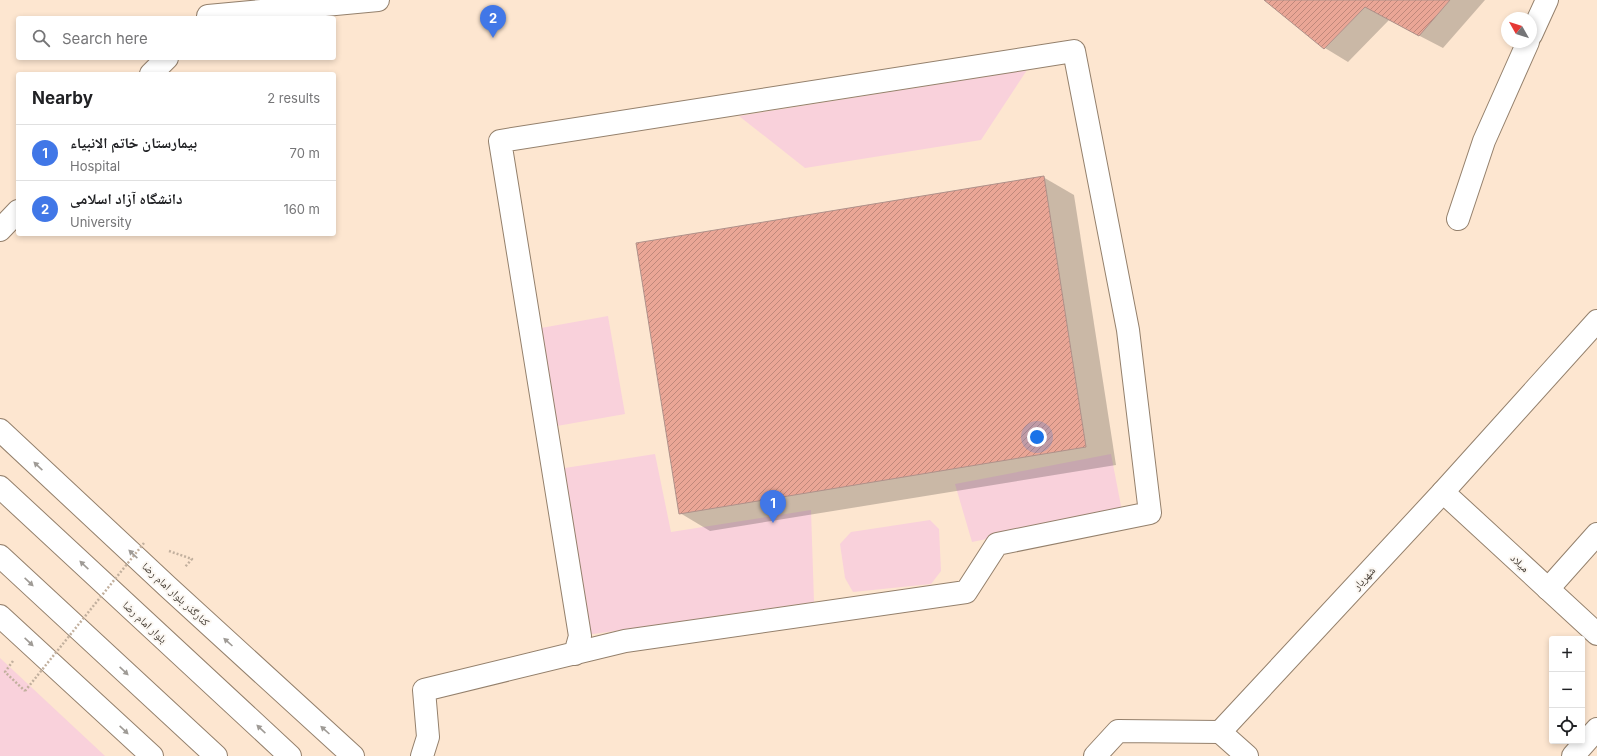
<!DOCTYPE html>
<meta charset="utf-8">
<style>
:root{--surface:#fff;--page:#f6f6f6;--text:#202124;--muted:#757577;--line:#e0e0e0;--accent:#4177e7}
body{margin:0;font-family:Inter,"Noto Naskh Arabic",sans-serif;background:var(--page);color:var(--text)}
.controls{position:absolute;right:12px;bottom:12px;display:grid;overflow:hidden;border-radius:4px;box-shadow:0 2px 6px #0003}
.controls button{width:36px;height:36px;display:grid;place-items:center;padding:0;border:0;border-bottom:1px solid var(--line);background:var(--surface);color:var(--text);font:20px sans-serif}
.compass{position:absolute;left:1501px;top:12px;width:36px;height:36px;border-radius:50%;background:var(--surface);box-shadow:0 2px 6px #0003;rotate:309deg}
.you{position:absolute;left:1037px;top:437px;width:14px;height:14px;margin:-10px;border:3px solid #fff;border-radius:50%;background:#1a73e8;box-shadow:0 0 0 6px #1a73e833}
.badge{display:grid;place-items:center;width:26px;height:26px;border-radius:50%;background:var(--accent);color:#fff;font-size:13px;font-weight:700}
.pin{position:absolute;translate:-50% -33px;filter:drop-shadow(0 1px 2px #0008)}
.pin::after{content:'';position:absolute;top:21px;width:14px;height:12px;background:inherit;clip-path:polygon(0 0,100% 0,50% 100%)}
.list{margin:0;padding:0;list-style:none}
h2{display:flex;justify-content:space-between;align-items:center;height:52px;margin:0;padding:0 16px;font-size:17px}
h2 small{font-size:13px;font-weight:400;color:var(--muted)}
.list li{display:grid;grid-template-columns:26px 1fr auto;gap:12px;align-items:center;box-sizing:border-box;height:56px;padding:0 16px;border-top:1px solid var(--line)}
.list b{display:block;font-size:15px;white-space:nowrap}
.list p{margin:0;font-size:13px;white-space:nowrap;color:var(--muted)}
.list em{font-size:13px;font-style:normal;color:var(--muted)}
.icon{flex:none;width:22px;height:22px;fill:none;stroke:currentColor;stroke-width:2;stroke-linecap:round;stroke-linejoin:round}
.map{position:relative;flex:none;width:1597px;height:756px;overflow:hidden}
.search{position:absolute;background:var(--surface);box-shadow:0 2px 6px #0003;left:16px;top:16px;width:320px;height:44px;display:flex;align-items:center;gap:10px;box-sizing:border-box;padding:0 14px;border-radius:4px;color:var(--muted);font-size:15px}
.panel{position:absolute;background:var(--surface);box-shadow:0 2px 6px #0003;left:16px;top:72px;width:320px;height:164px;border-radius:4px}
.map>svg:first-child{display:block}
.grass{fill:#f9d1db}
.shadow{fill:#0003}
.building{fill:url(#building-hatch);stroke:#af918a}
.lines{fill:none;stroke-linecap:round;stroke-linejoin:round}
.minor-casing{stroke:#94806c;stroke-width:24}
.major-casing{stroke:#94806c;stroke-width:24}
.path{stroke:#c2b09e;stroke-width:2.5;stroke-dasharray:2 2;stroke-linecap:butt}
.minor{stroke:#fff;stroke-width:22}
.major{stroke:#fff;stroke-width:22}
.path-bridge{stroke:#c2b09e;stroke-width:2.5;stroke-dasharray:2 2;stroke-linecap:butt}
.oneway{fill:#9f9b96}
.labels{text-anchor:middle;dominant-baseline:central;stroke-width:4;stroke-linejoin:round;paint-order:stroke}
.street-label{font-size:11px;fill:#3f372e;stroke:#fbf7f2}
</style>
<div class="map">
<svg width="1597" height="756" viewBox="0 0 1597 756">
<defs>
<pattern id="building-hatch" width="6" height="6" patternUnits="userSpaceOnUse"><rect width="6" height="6" fill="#eaa696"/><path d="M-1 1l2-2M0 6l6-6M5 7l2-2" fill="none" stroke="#bf887b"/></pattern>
</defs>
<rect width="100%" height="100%" fill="#fde6d0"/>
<g class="grass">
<polygon points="1027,70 981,140 805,168 739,116"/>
<polygon points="608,316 625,414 557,426 541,328"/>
<polygon points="655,454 671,532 811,510 814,602 580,636 552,470"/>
<polygon points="1111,454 1122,511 972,542 955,484"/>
<polygon points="930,520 939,529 941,571 931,584 853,592 845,578 840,544 851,532"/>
<polygon points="0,658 105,756 0,756"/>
</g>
<g class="shadow">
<polygon points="1265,0 1485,0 1443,48 1389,20 1348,62 1325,48"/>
<polygon points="1043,177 1074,195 1116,465 710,531 680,513"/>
</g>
<g class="building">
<polygon points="1264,0 1450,0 1419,36 1365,7 1324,49"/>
<polygon points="1044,176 1086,447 679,514 636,243"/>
</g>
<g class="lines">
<g class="minor-casing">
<g id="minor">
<polyline points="208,16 378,0"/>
<polyline points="1531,35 1547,0"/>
<polyline points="151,74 167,58"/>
<polyline points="1458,219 1484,141 1528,42"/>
<polyline points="0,230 18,211"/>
<polyline points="0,430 168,587 353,756"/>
<polyline points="1443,492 1597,634"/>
<polyline points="1548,589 1597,534"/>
<polyline points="0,616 152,756"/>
<polyline points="1220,732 1247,756"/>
<polyline points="422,756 428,737 424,690 625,641 966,592 997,544 1150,513 1128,330 1074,51 500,141 580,636 575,654"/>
<polyline points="1095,756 1118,731 1220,732 1443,492 1597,321"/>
<polyline points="1573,756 1597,729"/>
</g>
</g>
<g class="major-casing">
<g id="major">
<polyline points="0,487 290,756"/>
<polyline points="0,556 216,756"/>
</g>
</g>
<g class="path">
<polyline points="169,551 192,559 185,567"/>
<polyline points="13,661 5,672 25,691"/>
</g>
<use href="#minor" class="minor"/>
<use href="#major" class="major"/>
<polyline class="path-bridge" points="25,691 144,543"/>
</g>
<defs><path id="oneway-solid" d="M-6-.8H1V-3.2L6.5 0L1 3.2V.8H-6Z"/></defs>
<g class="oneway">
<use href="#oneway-solid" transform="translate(38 466) rotate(-137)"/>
<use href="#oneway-solid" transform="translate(133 554) rotate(-137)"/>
<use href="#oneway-solid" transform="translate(84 565) rotate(-137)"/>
<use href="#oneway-solid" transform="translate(29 582) rotate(43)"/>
<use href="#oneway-solid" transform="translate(29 642) rotate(43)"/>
<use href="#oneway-solid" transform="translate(228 642) rotate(-138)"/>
<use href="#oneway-solid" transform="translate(124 671) rotate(43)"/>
<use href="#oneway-solid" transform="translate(261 729) rotate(-137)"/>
<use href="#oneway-solid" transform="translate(124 730) rotate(43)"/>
<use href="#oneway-solid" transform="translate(325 730) rotate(-138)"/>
</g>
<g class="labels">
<g class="street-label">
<text transform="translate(1520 563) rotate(43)">میلاد</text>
<text transform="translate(1364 578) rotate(-47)">شهریار</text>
<text transform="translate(176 594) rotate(43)">کنارگذر بلوار امام رضا</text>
<text transform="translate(145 622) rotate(43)">بلوار امام رضا</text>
</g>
</g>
</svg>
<div class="controls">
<button>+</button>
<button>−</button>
<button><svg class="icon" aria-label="locate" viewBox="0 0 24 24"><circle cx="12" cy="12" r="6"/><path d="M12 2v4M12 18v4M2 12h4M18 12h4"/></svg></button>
</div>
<svg class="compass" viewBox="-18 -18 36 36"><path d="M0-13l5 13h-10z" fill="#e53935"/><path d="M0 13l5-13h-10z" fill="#757577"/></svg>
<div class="you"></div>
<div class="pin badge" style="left:773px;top:523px">1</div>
<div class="pin badge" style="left:493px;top:38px">2</div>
<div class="search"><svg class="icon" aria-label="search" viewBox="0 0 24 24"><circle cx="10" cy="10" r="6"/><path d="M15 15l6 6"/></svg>Search here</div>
<section class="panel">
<h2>Nearby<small>2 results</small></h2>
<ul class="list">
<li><span class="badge">1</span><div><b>بیمارستان خاتم الانبیاء</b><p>Hospital</p></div><em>70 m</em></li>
<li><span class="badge">2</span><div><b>دانشگاه آزاد اسلامی</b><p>University</p></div><em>160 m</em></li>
</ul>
</section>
</div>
